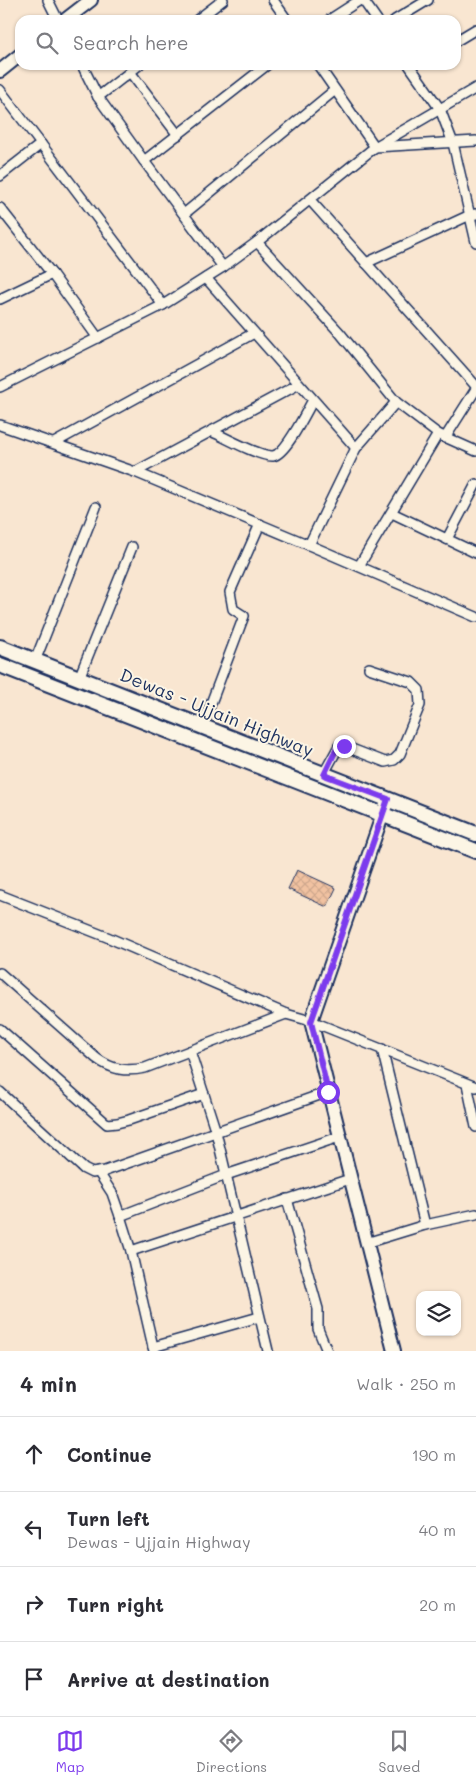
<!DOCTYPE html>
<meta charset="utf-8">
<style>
:root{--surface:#fff;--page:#f2f2f3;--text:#2b2b33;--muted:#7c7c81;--line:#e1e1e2;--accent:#7c3aed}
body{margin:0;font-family:Mali,sans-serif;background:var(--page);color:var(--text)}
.controls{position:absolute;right:15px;bottom:15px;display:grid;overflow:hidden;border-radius:10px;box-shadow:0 1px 4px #0004}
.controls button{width:45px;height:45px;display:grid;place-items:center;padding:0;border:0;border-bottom:1px solid var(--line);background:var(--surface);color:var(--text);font:25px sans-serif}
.stop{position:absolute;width:15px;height:15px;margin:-11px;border:4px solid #7c3aed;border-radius:50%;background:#fff}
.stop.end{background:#7c3aed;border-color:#fff;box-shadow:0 1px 5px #0008}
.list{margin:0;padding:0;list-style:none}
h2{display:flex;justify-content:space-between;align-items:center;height:65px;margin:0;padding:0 20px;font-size:21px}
h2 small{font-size:16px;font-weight:400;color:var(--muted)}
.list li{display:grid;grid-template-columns:32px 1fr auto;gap:15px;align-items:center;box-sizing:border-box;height:75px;padding:0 20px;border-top:1px solid var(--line)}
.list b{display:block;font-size:19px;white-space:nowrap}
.list p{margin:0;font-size:16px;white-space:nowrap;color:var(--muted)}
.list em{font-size:16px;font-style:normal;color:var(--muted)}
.icon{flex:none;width:28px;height:28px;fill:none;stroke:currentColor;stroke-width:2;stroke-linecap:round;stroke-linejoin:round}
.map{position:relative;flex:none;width:476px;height:1351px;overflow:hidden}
.search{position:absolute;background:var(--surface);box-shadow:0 1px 4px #0004;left:15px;right:15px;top:15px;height:55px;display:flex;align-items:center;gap:12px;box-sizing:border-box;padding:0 18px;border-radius:15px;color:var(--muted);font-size:19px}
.sheet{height:365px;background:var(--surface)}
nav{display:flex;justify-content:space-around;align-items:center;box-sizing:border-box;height:70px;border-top:1px solid var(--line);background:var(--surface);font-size:14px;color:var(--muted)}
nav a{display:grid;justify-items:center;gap:2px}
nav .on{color:var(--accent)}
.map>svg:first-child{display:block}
.building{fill:url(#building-cross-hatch);stroke:#1b2f5e}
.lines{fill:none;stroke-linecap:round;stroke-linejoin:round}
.street-casing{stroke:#1b2f5e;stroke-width:12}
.secondary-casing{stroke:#1b2f5e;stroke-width:16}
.primary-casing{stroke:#1b2f5e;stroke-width:18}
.street{stroke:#fcf5e5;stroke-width:9}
.secondary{stroke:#fcf5e5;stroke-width:12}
.primary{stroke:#fcf5e5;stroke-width:14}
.route{stroke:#7c3aed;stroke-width:6}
.labels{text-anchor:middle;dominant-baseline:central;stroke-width:4;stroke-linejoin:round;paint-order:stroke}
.street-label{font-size:18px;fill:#1b2f5e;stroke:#fcf5e5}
</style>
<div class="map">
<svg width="476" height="1351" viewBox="0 0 476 1351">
<defs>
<pattern id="building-cross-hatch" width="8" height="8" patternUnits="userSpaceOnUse" patternTransform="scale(1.25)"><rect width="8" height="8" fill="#f1c2a1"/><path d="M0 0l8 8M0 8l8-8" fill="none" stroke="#cea78d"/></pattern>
</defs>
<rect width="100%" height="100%" fill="#f9e6d1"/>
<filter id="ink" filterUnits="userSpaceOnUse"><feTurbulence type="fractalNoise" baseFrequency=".02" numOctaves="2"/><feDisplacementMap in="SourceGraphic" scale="10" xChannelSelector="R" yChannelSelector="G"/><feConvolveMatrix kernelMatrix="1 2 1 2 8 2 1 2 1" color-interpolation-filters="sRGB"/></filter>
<g filter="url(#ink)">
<polygon class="building" points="297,870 336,888 327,907 288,889"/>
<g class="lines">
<g class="street-casing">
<g id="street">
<polyline points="48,0 58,20"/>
<polyline points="273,0 287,20"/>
<polyline points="363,0 377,20"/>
<polyline points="197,20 223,0"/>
<polyline points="329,20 360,0"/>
<polyline points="395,20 428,0"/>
<polyline points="456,41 476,29"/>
<polyline points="82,65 98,97"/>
<polyline points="139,65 98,97 144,161"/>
<polyline points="318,65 375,147 476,141"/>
<polyline points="409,65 440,109 453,143 476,242"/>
<polyline points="130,72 178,135"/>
<polyline points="0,90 163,305 0,387"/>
<polyline points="0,176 41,144"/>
<polyline points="310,200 476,386"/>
<polyline points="0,208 52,274 98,338"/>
<polyline points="184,214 335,90"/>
<polyline points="257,242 340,333 396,402 438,434 476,451"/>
<polyline points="366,263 470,215 476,214"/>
<polyline points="223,267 144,161 267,65"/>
<polyline points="206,278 356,448"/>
<polyline points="0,299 52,274"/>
<polyline points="163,305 223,267 257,242 375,147 476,88"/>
<polyline points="0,425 135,472 309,545 476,617"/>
<path d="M 211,431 C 224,437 260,457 273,456 C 286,454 306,412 313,400"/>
<polyline points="445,438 476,389"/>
<polyline points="54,443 254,333"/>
<polyline points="135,472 299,384"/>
<polyline points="392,513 476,553"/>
<polyline points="447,539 476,484"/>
<polyline points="309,545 356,448 396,402"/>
<polyline points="359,566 438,434"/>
<polyline points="35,661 96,507"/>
<polyline points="79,678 132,547"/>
<polyline points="202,727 244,616 233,609 230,592 260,524"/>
<polyline points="323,775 339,746 344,746 385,762 394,760 400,754 420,705 419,690 411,682 369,668"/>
<polyline points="0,895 107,937 286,1014"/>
<path d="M 0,973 L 96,1058 C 112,1070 126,1072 145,1068 L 286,1014 L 311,1021 L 476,1087"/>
<polyline points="0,1029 107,1124 117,1123 129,1120 204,1094"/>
<polyline points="382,1049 425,1225"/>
<polyline points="190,1051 216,1132 268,1351"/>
<polyline points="467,1084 476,1127"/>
<polyline points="0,1092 84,1169 92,1173 105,1171 328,1092"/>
<polyline points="99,1173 112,1193 120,1216 131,1251 154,1351"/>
<polyline points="287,1199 318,1309 318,1329 327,1351"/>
<polyline points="120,1216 226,1175 339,1137"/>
<polyline points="366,1243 425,1225 476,1214"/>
<polyline points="131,1251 350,1179"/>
<polyline points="153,1347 259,1317"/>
</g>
</g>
<g class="secondary-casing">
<g id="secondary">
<polyline points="65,20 91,0"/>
<polyline points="0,71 20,55"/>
<polyline points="388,799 311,1021 394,1351"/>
</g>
</g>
<g class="primary-casing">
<g id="primary">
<polyline points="0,647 476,834"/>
<polyline points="0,665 476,851"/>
</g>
</g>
<use href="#street" class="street"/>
<use href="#secondary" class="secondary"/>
<use href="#primary" class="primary"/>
</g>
</g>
<g class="lines" filter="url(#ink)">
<polyline class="route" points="328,1092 311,1022 388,799 324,775 337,748 344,746"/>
</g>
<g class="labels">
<g class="street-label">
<text transform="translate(217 712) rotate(22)">Dewas - Ujjain Highway</text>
</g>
</g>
</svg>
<div class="controls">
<button><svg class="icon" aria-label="layers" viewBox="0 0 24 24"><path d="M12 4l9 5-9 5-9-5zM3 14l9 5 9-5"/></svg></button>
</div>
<div class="stop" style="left:328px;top:1092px"></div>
<div class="stop end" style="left:344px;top:746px"></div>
<div class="search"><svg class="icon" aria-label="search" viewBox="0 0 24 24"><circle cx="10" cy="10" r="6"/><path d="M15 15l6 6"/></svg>Search here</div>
</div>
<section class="sheet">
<h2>4 min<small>Walk · 250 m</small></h2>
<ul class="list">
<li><svg class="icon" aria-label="ahead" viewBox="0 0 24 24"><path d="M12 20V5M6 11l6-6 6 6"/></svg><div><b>Continue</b></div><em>190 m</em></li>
<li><svg class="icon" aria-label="left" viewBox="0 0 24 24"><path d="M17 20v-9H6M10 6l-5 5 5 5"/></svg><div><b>Turn left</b><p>Dewas - Ujjain Highway</p></div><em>40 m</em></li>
<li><svg class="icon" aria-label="right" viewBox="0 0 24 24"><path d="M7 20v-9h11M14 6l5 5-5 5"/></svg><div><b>Turn right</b></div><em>20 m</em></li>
<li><svg class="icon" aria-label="arrive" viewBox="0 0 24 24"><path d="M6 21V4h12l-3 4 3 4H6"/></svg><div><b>Arrive at destination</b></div></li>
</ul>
</section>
<nav>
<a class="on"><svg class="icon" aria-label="map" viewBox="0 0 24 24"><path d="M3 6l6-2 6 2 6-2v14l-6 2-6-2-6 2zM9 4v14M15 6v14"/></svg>Map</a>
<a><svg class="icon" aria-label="directions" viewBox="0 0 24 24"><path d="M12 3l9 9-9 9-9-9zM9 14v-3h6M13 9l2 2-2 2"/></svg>Directions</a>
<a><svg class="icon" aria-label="saved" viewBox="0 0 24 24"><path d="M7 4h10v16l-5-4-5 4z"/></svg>Saved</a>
</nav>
